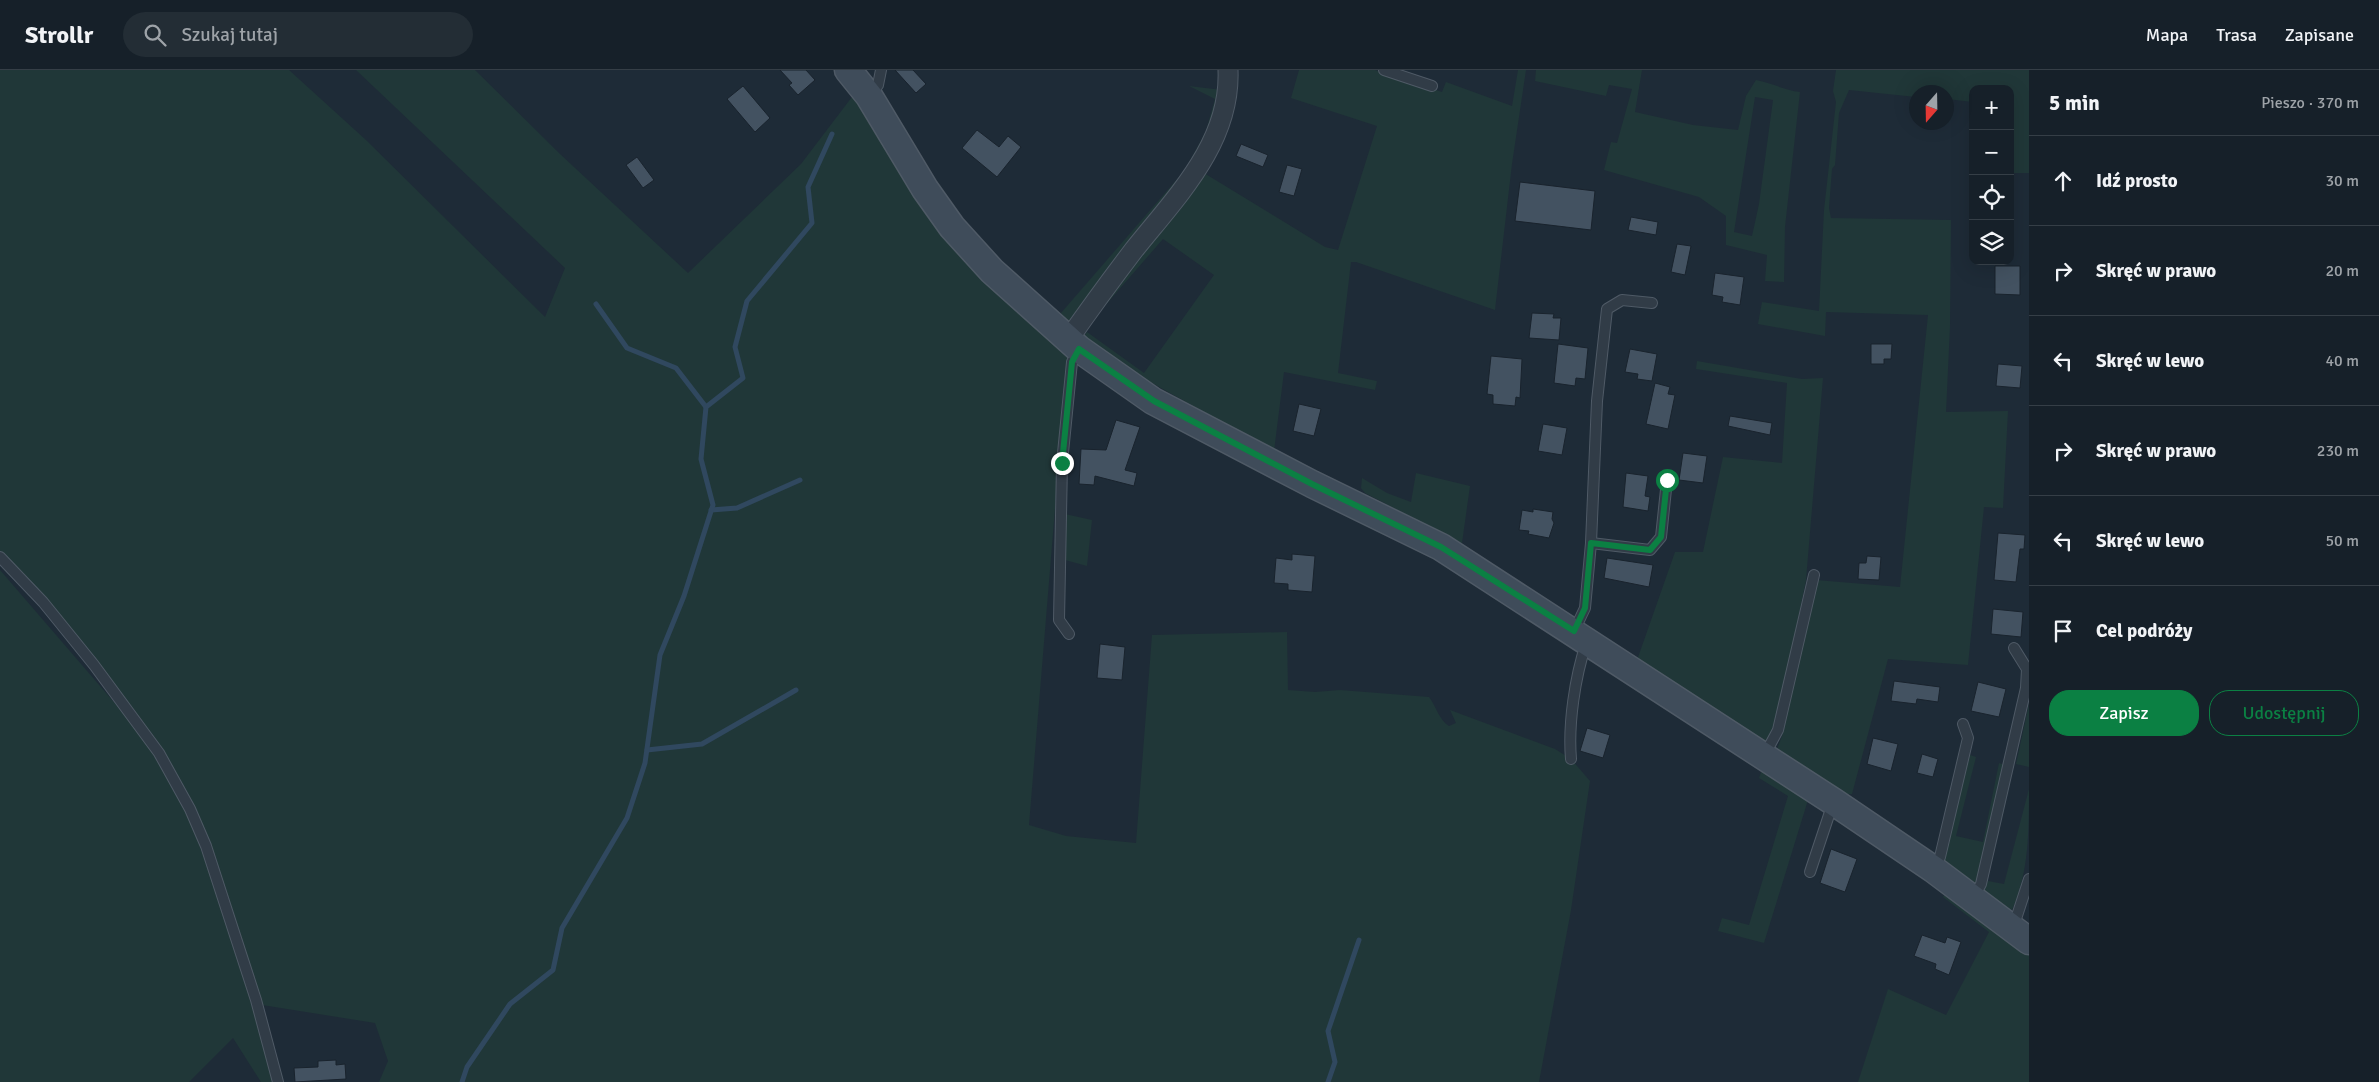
<!DOCTYPE html>
<html lang="pl">
<meta charset="utf-8">
<style>
:root{--surface:#162029;--page:#232d35;--text:#f1f3f6;--muted:#9ea3a8;--line:#353e46;--accent:#0b8043}
body{margin:0;font-family:Signika,sans-serif;background:var(--page);color:var(--text)}
.controls{position:absolute;right:15px;top:15px;display:grid;overflow:hidden;border-radius:10px;box-shadow:0 5px 20px #0002}
.controls button{width:45px;height:45px;display:grid;place-items:center;padding:0;border:0;border-bottom:1px solid var(--line);background:var(--surface);color:var(--text);font:25px sans-serif}
.compass{position:absolute;left:1909px;top:15px;width:45px;height:45px;border-radius:50%;background:var(--surface);box-shadow:0 5px 20px #0002;rotate:200deg}
.stop{position:absolute;width:15px;height:15px;margin:-11px;border:4px solid #0b8043;border-radius:50%;background:#fff}
.stop.end{background:#0b8043;border-color:#fff;box-shadow:0 1px 5px #0008}
.list{margin:0;padding:0;list-style:none}
h2{display:flex;justify-content:space-between;align-items:center;height:65px;margin:0;padding:0 20px;font-size:21px}
h2 small{font-size:16px;font-weight:400;color:var(--muted)}
.list li{display:grid;grid-template-columns:32px 1fr auto;gap:15px;align-items:center;box-sizing:border-box;height:90px;padding:0 20px;border-top:1px solid var(--line)}
.list b{display:block;font-size:19px;white-space:nowrap}
.list em{font-size:16px;font-style:normal;color:var(--muted)}
.actions{display:flex;gap:10px;padding:15px 20px}
.actions a{flex:1;padding:11px 0;border:1px solid var(--accent);border-radius:20px;text-align:center;font-size:18px;color:var(--accent)}
.actions .main{background:var(--accent);color:#fff}
.icon{flex:none;width:28px;height:28px;fill:none;stroke:currentColor;stroke-width:2;stroke-linecap:round;stroke-linejoin:round}
.map{position:relative;flex:none;width:2029px;height:1012px;overflow:hidden}
header{display:flex;align-items:center;gap:30px;box-sizing:border-box;height:70px;padding:0 25px;background:var(--surface);border-bottom:1px solid var(--line)}
header strong{font-size:24px}
nav{display:flex;gap:28px;margin-inline-start:auto;font-size:18px}
.search{width:350px;height:45px;background:var(--page);display:flex;align-items:center;gap:12px;box-sizing:border-box;padding:0 18px;border-radius:28px;color:var(--muted);font-size:19px}
main{display:flex}
aside{flex:1;background:var(--surface)}
.map>svg:first-child{display:block}
.green{fill:#203738;fill-rule:evenodd}
.lines{fill:none;stroke-linecap:round;stroke-linejoin:round}
.stream{stroke:#30485f;stroke-width:5}
.building{fill:#435261;stroke:#19232d}
.lane-casing{stroke:#4f5a66;stroke-width:12}
.street-casing{stroke:#4f5a66;stroke-width:21}
.secondary-casing{stroke:#4f5a66;stroke-width:29}
.lane{stroke:#313c47;stroke-width:10}
.street{stroke:#313c47;stroke-width:19}
.secondary{stroke:#3f4c5a;stroke-width:26}
.route{stroke:#0b8043;stroke-width:6}
</style>
<header>
<strong>Strollr</strong>
<div class="search"><svg class="icon" aria-label="search" viewBox="0 0 24 24"><circle cx="10" cy="10" r="6"/><path d="M15 15l6 6"/></svg>Szukaj tutaj</div>
<nav><a>Mapa</a><a>Trasa</a><a>Zapisane</a></nav>
</header>
<main>
<div class="map">
<svg width="2029" height="1012" viewBox="0 0 2029 1012">
<rect width="100%" height="100%" fill="#1e2b37"/>
<g class="green">
<path d="M 0,0 L 289,0 L 366,70 L 545,247 L 565,198 L 356,0 L 475,0 L 560,84 L 688,203 L 801,94 L 855,23 L 1068,281 L 1029,755 L 1066,766 L 1136,773 L 1152,565 L 1287,562 L 1288,620 L 1315,622 L 1340,620 L 1429,627 C 1436,636 1439,650 1449,656 L 1456,653 L 1450,640 L 1555,679 L 1571,689 L 1590,711 L 1571,840 L 1539,1012 L 379,1012 L 388,991 L 375,953 L 262,935 L 233,841 L 195,742 L 41,525 L 0,481 Z"/>
<polygon points="1299,0 1375,0 1442,22 1446,12 1512,36 1518,0 1526,0 1512,94 1495,240 1356,192 1351,192 1338,303 1377,311 1375,320 1284,302 1274,381 1136,304 1083,267 1087,262 1144,303 1214,205 1163,169 1096,246 1162,154 1179,141 1204,103 1325,177 1338,180 1377,56 1291,28"/>
<path d="M 1536,0 L 1642,0 L 1635,42 L 1693,55 L 1738,60 L 1746,26 L 1756,10 C 1772,13 1784,20 1800,22 L 1785,157 L 1784,212 L 1765,211 L 1767,185 L 1726,175 L 1726,146 L 1699,127 L 1604,100 L 1611,72 L 1617,73 L 1632,19 L 1609,15 L 1606,26 L 1535,11 ZM 1755,27 L 1773,30 L 1759,134 L 1752,166 L 1734,162 Z"/>
<polygon points="1836,0 2029,0 2029,103 2010,103 2010,19 1973,19 1973,32 1947,29 1946,22 1916,22 1916,27 1849,20 1839,43 1835,95 1832,99 1829,138 1831,148 1951,150 1950,256 1946,342 2008,341 2003,438 1984,437 1968,595 1888,589 1852,724 1847,724 1777,679 1782,666 1816,510 1900,517 1928,245 1826,242 1825,266 1758,254 1762,232 1819,241 1824,140 1836,32 1833,21"/>
<polygon points="1189,16 1222,20 1200,85 1071,252 1066,255 1061,243 1185,100 1206,61 1215,29"/>
<polygon points="1697,291 1802,309 1823,308 1806,510 1781,634 1770,669 1764,676 1636,593 1675,482 1703,482 1723,387 1782,393 1787,313 1696,299"/>
<polygon points="1416,403 1470,416 1462,473 1365,423 1361,418 1362,408 1387,423 1411,432"/>
<polygon points="1065,444 1092,450 1087,496 1065,490"/>
<polygon points="0,500 125,645 156,685 185,736 229,856 274,1012 261,1012 233,968 189,1012 0,1012"/>
<polygon points="2029,634 2029,697 2016,694"/>
<polygon points="1970,685 1976,687 1956,766 1983,772 1999,693 2005,695 1976,815 1947,797 1943,790"/>
<polygon points="1764,694 1808,730 1764,873 1718,861 1722,848 1749,855 1788,726 1759,708"/>
<path d="M 2029,719 C 2029,760 2029,803 2012,840 L 1984,821 L 1988,811 L 2004,814 Z"/>
<polygon points="1947,820 2029,882 2029,1012 1858,1012 1888,919 1946,945 1989,862 1943,827"/>
</g>
<g class="lines">
<g class="stream">
<polyline points="596,234 627,278 676,298 706,337"/>
<polyline points="711,440 737,438 800,410"/>
<polyline points="647,680 702,674 796,620"/>
<polyline points="462,1012 467,997 510,934 553,900 562,858 627,748 645,693 660,585 684,526 713,435 701,389 706,337 743,308 735,277 747,231 812,153 808,117 832,64"/>
<polyline points="1328,1012 1335,992 1328,961 1359,870"/>
</g>
</g>
<g class="building">
<polygon points="780,0 806,0 815,10 798,25 789,15 792,13"/>
<polygon points="895,0 913,0 926,14 916,23"/>
<polygon points="743,16 770,48 755,62 727,29"/>
<polygon points="977,60 999,77 1008,66 1021,77 997,107 962,78"/>
<polygon points="1241,74 1268,85 1263,97 1236,86"/>
<polygon points="637,87 654,110 643,118 626,95"/>
<polygon points="1287,95 1302,99 1294,126 1279,122"/>
<polygon points="1520,112 1595,121 1591,160 1515,151"/>
<polygon points="1631,147 1658,152 1656,165 1628,160"/>
<polygon points="1677,174 1691,176 1685,205 1671,202"/>
<polygon points="1995,196 2020,196 2020,225 1995,224"/>
<polygon points="1715,203 1744,207 1740,235 1722,232 1723,227 1712,225"/>
<polygon points="1532,243 1554,244 1553,248 1561,248 1559,270 1529,268"/>
<polygon points="1558,274 1588,278 1585,309 1576,308 1575,316 1554,313"/>
<polygon points="1871,274 1892,274 1891,289 1884,289 1884,294 1871,294"/>
<polygon points="1630,279 1657,284 1652,311 1637,309 1638,304 1625,302"/>
<polygon points="1491,286 1522,289 1520,328 1516,327 1515,336 1493,334 1493,325 1487,324"/>
<polygon points="1998,294 2022,296 2020,318 1996,316"/>
<polygon points="1655,313 1670,317 1668,324 1675,325 1668,359 1646,354"/>
<polygon points="1299,334 1321,339 1314,366 1293,361"/>
<polygon points="1730,346 1772,353 1770,365 1728,356"/>
<polygon points="1116,350 1140,357 1125,400 1137,403 1134,416 1095,406 1094,415 1079,414 1081,379 1106,380"/>
<polygon points="1543,354 1567,358 1562,385 1538,381"/>
<polygon points="1683,383 1707,386 1703,413 1679,410"/>
<polygon points="1626,403 1648,406 1645,426 1650,427 1648,441 1623,437"/>
<polygon points="1533,439 1553,442 1552,449 1554,453 1549,468 1528,464 1529,461 1519,460 1522,440 1533,442"/>
<polygon points="1998,463 2025,465 2024,479 2020,479 2016,512 1994,510"/>
<polygon points="1292,484 1315,486 1312,522 1288,520 1288,514 1274,513 1276,488 1292,490"/>
<polygon points="1867,486 1881,487 1879,510 1858,509 1859,493 1866,493"/>
<polygon points="1607,488 1653,495 1649,517 1604,508"/>
<polygon points="1993,539 2023,542 2021,567 1991,564"/>
<polygon points="1100,574 1125,577 1122,610 1097,608"/>
<polygon points="1894,611 1940,617 1938,632 1917,629 1916,634 1891,631"/>
<polygon points="1978,612 2006,619 1999,647 1971,641"/>
<polygon points="1587,658 1610,665 1603,688 1580,681"/>
<polygon points="1873,668 1898,674 1891,701 1867,694"/>
<polygon points="1922,684 1938,689 1933,707 1917,703"/>
<polygon points="1831,779 1857,789 1845,822 1820,813"/>
<polygon points="1922,865 1945,873 1947,867 1961,872 1949,905 1935,899 1936,894 1914,886"/>
<polygon points="336,990 336,995 345,994 346,1009 295,1012 294,998 318,997 318,991"/>
</g>
<g class="lines">
<g class="lane-casing">
<g id="lane">
<polyline points="1384,0 1432,16"/>
<polyline points="869,26 878,15 881,0"/>
<polyline points="1591,473 1650,480 1661,467 1667,410"/>
<polyline points="0,487 43,532 94,595 159,683 190,739 206,776 256,930 278,1012"/>
<polyline points="1574,561 1585,538 1591,473 1597,331 1607,239 1622,230 1652,233"/>
<polyline points="1069,564 1059,550 1062,393 1072,292 1079,280"/>
<polyline points="1764,686 1778,660 1814,505"/>
<path d="M 1571,689 C 1568,654 1575,607 1586,574"/>
<polyline points="1933,799 1940,787 1968,668 1963,654"/>
<polyline points="1810,802 1833,733"/>
<polyline points="1973,829 1981,814 2026,618 2027,599 2014,578"/>
<polyline points="2013,858 2029,809"/>
</g>
</g>
<g class="street-casing">
<path id="street" d="M 1068,270 C 1089,240 1111,210 1133,181 C 1176,127 1231,73 1228,0"/>
</g>
<g class="secondary-casing">
<polyline id="secondary" points="848,0 869,26 925,119 952,157 992,201 1079,279 1153,331 1312,414 1441,477 1834,732 1933,799 2029,871"/>
</g>
<use href="#lane" class="lane"/>
<use href="#street" class="street"/>
<use href="#secondary" class="secondary"/>
</g>
<g class="lines">
<polyline class="route" points="1062,393 1072,292 1079,279 1154,331 1312,414 1441,477 1574,561 1585,538 1591,473 1650,480 1661,467 1667,410"/>
</g>
</svg>
<div class="controls">
<button>+</button>
<button>−</button>
<button><svg class="icon" aria-label="locate" viewBox="0 0 24 24"><circle cx="12" cy="12" r="6"/><path d="M12 2v4M12 18v4M2 12h4M18 12h4"/></svg></button>
<button><svg class="icon" aria-label="layers" viewBox="0 0 24 24"><path d="M12 4l9 5-9 5-9-5zM3 14l9 5 9-5"/></svg></button>
</div>
<svg class="compass" viewBox="-18 -18 36 36"><path d="M0-13l5 13h-10z" fill="#e53935"/><path d="M0 13l5-13h-10z" fill="#9ea3a8"/></svg>
<div class="stop" style="left:1667px;top:410px"></div>
<div class="stop end" style="left:1062px;top:393px"></div>
</div>
<aside>
<h2>5 min<small>Pieszo · 370 m</small></h2>
<ul class="list">
<li><svg class="icon" aria-label="ahead" viewBox="0 0 24 24"><path d="M12 20V5M6 11l6-6 6 6"/></svg><div><b>Idź prosto</b></div><em>30 m</em></li>
<li><svg class="icon" aria-label="right" viewBox="0 0 24 24"><path d="M7 20v-9h11M14 6l5 5-5 5"/></svg><div><b>Skręć w prawo</b></div><em>20 m</em></li>
<li><svg class="icon" aria-label="left" viewBox="0 0 24 24"><path d="M17 20v-9H6M10 6l-5 5 5 5"/></svg><div><b>Skręć w lewo</b></div><em>40 m</em></li>
<li><svg class="icon" aria-label="right" viewBox="0 0 24 24"><path d="M7 20v-9h11M14 6l5 5-5 5"/></svg><div><b>Skręć w prawo</b></div><em>230 m</em></li>
<li><svg class="icon" aria-label="left" viewBox="0 0 24 24"><path d="M17 20v-9H6M10 6l-5 5 5 5"/></svg><div><b>Skręć w lewo</b></div><em>50 m</em></li>
<li><svg class="icon" aria-label="arrive" viewBox="0 0 24 24"><path d="M6 21V4h12l-3 4 3 4H6"/></svg><div><b>Cel podróży</b></div></li>
</ul>
<div class="actions"><a class="main">Zapisz</a><a>Udostępnij</a></div>
</aside>
</main>
